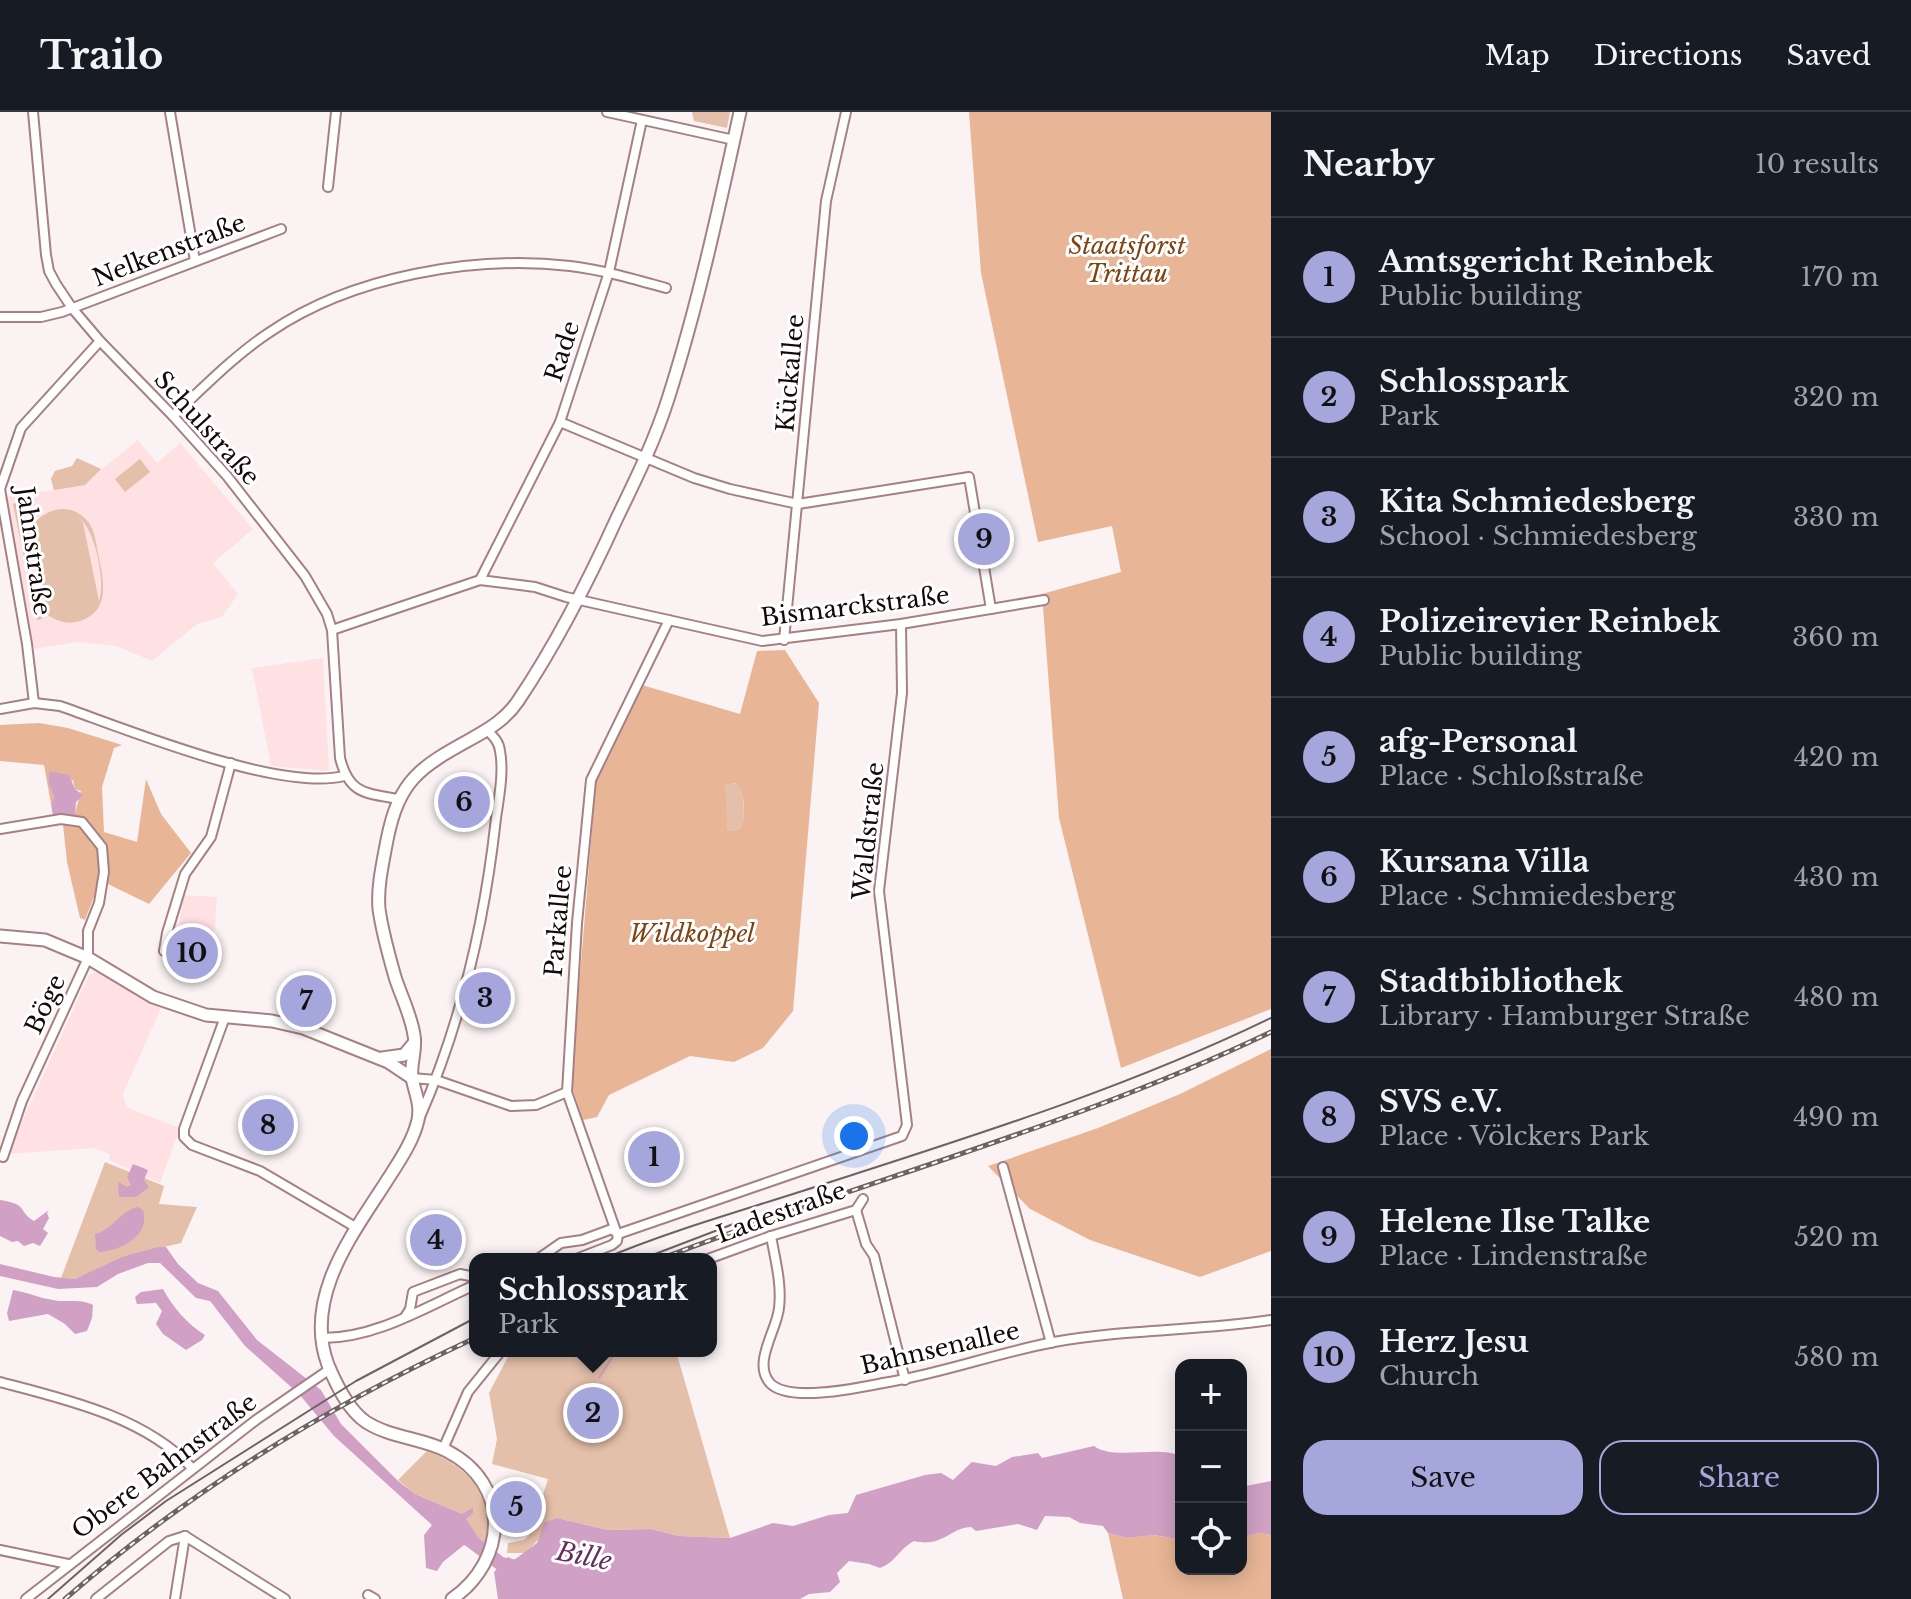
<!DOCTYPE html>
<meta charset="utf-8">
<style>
:root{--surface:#171b24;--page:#242831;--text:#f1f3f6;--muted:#9ea1a6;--line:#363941;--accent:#a4a6dc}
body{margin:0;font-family:"Libre Baskerville",serif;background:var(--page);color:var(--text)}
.controls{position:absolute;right:24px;bottom:24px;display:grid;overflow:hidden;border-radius:16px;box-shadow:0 4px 20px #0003}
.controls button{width:72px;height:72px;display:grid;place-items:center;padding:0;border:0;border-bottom:2px solid var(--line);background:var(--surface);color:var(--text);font:40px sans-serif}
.you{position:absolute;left:854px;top:1024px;width:28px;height:28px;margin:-20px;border:6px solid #fff;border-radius:50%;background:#1a73e8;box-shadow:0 0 0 12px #1a73e833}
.badge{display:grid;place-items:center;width:52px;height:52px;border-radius:50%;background:var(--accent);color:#111;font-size:26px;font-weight:700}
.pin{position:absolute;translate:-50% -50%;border:4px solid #fff;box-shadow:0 2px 8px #0006}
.popup{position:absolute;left:469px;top:1141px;width:248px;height:104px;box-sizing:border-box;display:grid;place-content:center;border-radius:16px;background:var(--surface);filter:drop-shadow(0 2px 6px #0005);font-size:26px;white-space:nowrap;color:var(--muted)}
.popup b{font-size:30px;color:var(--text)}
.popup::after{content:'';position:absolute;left:50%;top:100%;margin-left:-16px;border:16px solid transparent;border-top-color:var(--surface)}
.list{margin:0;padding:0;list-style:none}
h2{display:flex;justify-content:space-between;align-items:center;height:104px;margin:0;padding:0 32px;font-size:34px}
h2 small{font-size:26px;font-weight:400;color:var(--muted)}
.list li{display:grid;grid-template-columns:52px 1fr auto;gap:24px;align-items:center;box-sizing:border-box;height:120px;padding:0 32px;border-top:2px solid var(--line)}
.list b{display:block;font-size:30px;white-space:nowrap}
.list p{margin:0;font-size:26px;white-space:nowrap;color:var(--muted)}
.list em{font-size:26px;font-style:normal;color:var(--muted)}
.actions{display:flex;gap:16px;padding:24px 32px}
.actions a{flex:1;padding:18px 0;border:2px solid var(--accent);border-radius:24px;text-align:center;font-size:28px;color:var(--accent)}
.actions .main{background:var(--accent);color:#111}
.icon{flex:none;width:44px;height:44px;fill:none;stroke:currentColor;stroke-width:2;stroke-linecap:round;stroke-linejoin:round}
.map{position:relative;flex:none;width:1271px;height:1487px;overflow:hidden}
header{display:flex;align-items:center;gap:48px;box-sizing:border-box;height:112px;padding:0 40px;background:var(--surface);border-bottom:2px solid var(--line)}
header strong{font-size:38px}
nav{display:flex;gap:44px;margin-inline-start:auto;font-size:28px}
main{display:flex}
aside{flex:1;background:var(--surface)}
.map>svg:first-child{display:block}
.built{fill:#ffe1e3}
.green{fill:#e4bfa9;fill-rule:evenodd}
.forest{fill:#e8b696;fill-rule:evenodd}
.water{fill:#d0a1c5}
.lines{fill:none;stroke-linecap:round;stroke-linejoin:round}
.stream{stroke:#d0a1c5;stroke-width:2}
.river{stroke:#d0a1c5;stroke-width:14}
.street-casing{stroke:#a58183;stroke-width:12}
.secondary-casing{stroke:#a58183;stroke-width:15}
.street{stroke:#fff;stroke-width:8}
.secondary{stroke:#fff;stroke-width:11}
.tram{stroke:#6d6364;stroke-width:2}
.rail-casing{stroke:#6d6364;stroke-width:5}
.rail{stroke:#fff;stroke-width:2;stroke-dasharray:6;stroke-linecap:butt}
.labels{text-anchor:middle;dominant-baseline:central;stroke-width:6;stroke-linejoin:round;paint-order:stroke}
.park-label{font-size:24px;font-style:italic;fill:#7f4211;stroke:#fff}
.street-label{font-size:24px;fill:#140809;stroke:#fff}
.water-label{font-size:26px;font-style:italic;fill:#652d5b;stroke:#fff}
</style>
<header>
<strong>Trailo</strong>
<nav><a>Map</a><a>Directions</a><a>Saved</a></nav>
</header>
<main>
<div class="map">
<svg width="1271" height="1487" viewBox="0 0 1271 1487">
<rect width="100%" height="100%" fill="#fbf3f3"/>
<g class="built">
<polygon points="138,328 157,351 180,331 253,417 213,451 238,482 222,505 197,512 152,549 116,534 78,530 35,537 30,527 5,385 54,378 51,367 55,359 72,354 77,346 102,357"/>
<polygon points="323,546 329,659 271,654 252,556"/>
<polygon points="182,783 217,785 214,825 179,823"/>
<polygon points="96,860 161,896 123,982 126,995 180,1016 160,1071 109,1048 110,1042 94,1036 7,1042 89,863"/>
</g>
<g class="green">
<polygon points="692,0 730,0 727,16 694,9"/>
<polygon points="77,346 101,357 85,373 54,378 51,367 55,359 72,354"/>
<polygon points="140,347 150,360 125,380 115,367"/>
<path d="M 19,390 L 26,424 C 37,399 69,385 89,411 C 95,420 96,431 98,441 C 103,466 112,499 80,509 C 65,514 51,507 41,497 L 42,507 L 37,508 L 13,392 ZM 79,406 C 95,417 106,470 99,489 L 83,411 ZM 36,411 L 38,419 L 32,421 L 47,499 C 32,483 22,429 36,411 Z"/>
<path d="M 738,671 C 745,687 746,701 740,717 L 728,719 L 724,673 Z"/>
<polygon points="105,1050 164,1074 159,1092 197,1095 181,1131 143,1140 75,1167 61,1166"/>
<path d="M 511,1239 L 676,1239 L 730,1426 L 679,1424 L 651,1417 L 608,1418 L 557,1406 C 545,1418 537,1431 525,1441 L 507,1441 L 508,1431 L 524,1428 L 530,1422 L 548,1367 L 492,1352 L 497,1327 L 489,1281 Z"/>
<path d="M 427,1339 C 468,1353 499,1389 484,1434 L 462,1402 L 415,1382 L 398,1368 Z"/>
</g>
<g class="forest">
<polygon points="969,0 1271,0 1271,897 1121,956 1059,706 1042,482 1121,460 1112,414 1038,430 981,161"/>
<path d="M 785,538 L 819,591 L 793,899 L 763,936 L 734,950 L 690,944 L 609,983 L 597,1005 L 583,1008 L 571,972 L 596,669 L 642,573 L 740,602 L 757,539 ZM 737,671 C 746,687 746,701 740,717 L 728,719 L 725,673 Z"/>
<polygon points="39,611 68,616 122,633 114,636 102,675 104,720 137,730 146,667 161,702 191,741 149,792 110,773 101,766 85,808 80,806 67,750 63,713 72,712 81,679 75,677 73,668 49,673 54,685 51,692 44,653 0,649 0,613"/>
<polygon points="1271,937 1271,1139 1200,1165 1090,1128 1030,1097 988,1054 1098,1016 1180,982"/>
<polygon points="1108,1421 1127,1426 1153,1423 1181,1428 1181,1457 1241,1457 1241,1425 1260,1421 1271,1423 1271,1487 1123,1487"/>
</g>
<g class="water">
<polygon points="49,659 69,663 75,677 83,683 76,690 75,703 53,704 51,692 54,685 49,673"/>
<polygon points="133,1052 148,1058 144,1068 149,1075 136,1085 119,1085 118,1070 127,1075 131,1073 127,1065"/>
<path d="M 0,1088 C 29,1092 18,1100 34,1109 L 49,1098 L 47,1101 L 49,1106 L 43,1117 L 48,1121 L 40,1134 L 33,1131 L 24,1134 L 18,1129 L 12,1130 L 0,1124 Z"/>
<path d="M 137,1095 L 143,1098 C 151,1124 120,1139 99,1140 L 96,1137 L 95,1122 C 111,1119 118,1101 137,1095 Z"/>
<polygon points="158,1135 166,1135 178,1152 198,1171 218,1179 257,1228 321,1278 341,1312 398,1369 415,1382 462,1402 473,1396 473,1401 466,1407 484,1434 482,1439 464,1433 443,1450 437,1459 426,1456 424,1423 432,1413 334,1324 299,1282 245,1234 210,1189 196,1186 160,1151 148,1151 118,1162 97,1175 58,1177 0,1164 0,1152 54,1165 75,1167 122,1145"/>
<path d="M 163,1177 C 172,1194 188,1213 205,1223 L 202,1228 L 186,1238 L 163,1222 L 156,1212 L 162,1199 L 156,1191 L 137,1192 L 135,1185 L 141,1180 Z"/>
<path d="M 13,1178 C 27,1180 39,1186 53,1188 C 66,1191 80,1186 93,1193 L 92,1206 L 87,1219 L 75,1222 L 65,1212 L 48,1202 L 9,1209 L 7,1201 Z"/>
<path d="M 1094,1334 C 1115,1349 1155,1333 1181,1344 L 1181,1428 L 1154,1423 L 1127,1426 L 1108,1421 L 1103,1414 L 1080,1411 L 1069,1405 L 1045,1404 L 1037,1418 L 1018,1412 L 976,1419 L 971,1415 C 951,1415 943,1436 914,1429 C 899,1437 896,1450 880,1456 L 869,1452 L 849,1449 L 837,1461 L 840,1470 L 830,1480 L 809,1482 L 800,1487 L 498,1487 L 494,1460 L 508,1445 L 514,1448 L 537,1431 L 544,1411 L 557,1406 L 608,1418 L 651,1417 L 679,1424 L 730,1426 L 773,1411 L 793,1414 L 829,1403 L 848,1401 L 856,1383 L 925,1363 L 941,1361 L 953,1368 L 972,1350 L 996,1354 L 1012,1345 L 1038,1341 L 1042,1346 Z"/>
<polygon points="1271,1369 1271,1423 1260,1421 1241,1425 1241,1375"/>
</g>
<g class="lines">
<polyline class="stream" points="599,1266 616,1239"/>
<polyline class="river" points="467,1426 501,1452 517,1455"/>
<g class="street-casing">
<g id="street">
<path d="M 33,0 L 46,143 L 49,159 L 56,172 L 72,196 L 100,229 L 173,304 L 227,364 L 305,464 L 327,502 L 332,518 L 340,646 C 349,682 365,681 398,687"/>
<polyline points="170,0 195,149"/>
<polyline points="607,0 734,28"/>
<polyline points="328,75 336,0"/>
<polyline points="0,205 41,205 62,200 281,117"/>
<path d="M 173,304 C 204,275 235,243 270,220 C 352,164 474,143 570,154 C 603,158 634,167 666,176"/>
<polyline points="560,310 694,366 730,377 798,392 969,365 991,497"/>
<polyline points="480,468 560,310 609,160 642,8"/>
<polyline points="332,518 480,468 535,475 566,485 762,529 901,512 1044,488"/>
<polyline points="784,528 826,89 846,0"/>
<polyline points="34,591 27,532 0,377 21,316 100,229"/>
<path d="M 0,597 L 34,591 L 60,594 C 126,617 279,680 344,664"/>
<polyline points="0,717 61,707 82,710 102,735 104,760 99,791 88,819 88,846 22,989 3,1045"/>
<polyline points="164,839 167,821 185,762 211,725 231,651"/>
<polyline points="225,905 184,1017 184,1025 192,1033 260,1059 357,1116"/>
<polyline points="412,966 436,968 511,994 536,993 567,980"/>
<path d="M 420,1005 C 461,911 485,808 496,706 C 499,686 504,660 500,639 C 499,630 494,625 487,618"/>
<polyline points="1003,1055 1051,1231"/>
<polyline points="856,1098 866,1132 874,1144 905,1268"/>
<polyline points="617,1122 567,980 577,811 591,668 669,508"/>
<path d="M 771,1124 C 775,1147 782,1172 779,1196 C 777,1218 752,1251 770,1271 C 788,1291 858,1276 883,1271 C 940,1262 996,1241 1054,1230 C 1125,1217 1199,1219 1271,1208"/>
<polyline points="542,1145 560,1147"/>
<polyline points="538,1147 561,1131 582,1128 612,1117 618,1122 902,1024 907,1013 879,779 902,581 901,512"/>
<polyline points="576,1147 612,1133 617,1129 618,1122"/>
<polyline points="708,1147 771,1124 856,1098 863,1087"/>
<polyline points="405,1205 410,1197 413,1180 460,1162 475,1165"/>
<path d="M 323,1226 C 377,1226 427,1194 475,1173"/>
<path d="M 0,1270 C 65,1287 145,1305 192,1356"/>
<polyline points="443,1337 468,1280 501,1239"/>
<polyline points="185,1424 285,1487"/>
<polyline points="0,1438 68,1452"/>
<polyline points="368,1483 375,1487"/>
<polyline points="26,1487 256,1308 330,1257"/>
<polyline points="96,1487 169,1429 185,1424"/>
<polyline points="175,1487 185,1424"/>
</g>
</g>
<g class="secondary-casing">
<g id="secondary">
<polyline points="0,824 45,828 88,846 153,885 206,903 272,909 303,916 388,950 412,966"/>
<polyline points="382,946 404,943 414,931"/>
<path d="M 452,1487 C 508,1448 511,1372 447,1339 C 422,1326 391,1326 366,1310 C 348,1298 336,1272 328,1253 C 303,1186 352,1123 386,1070 C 398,1051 413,1030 418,1008 C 421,992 415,981 412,966 C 410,952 417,937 414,923 C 411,903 401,884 395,865 C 389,844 382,819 379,797 C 377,775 383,750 387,728 C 399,668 420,655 471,627 C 489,617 506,607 518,589 C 557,531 588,470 617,406 C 636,367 655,328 668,287 C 698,193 719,96 740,0"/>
</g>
</g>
<use href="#street" class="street"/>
<use href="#secondary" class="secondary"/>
<g class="tram">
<path d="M 603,1147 C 674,1117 748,1097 821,1073 C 973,1024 1127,976 1271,906"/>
<polyline points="642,1147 736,1111"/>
<polyline points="48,1487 121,1423 166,1389 356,1269 475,1206"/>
</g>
<g class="rail-casing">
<g id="rail">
<path d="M 660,1147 C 862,1069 1075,1014 1271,920"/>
<path d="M 65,1487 C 188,1380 328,1294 475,1226"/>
</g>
</g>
<use href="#rail" class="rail"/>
</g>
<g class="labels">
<g class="park-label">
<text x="1127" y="133">Staatsforst<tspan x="1127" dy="28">Trittau</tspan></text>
<text x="692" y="821">Wildkoppel</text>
</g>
<g class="street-label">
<text transform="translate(169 138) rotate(-21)">Nelkenstraße</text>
<text transform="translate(562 239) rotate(-72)">Rade</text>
<text transform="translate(790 261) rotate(-85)">Kückallee</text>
<text transform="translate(207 316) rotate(48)">Schulstraße</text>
<text transform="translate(34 439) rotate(82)">Jahnstraße</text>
<text transform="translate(855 494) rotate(-7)">Bismarckstraße</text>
<text transform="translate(868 719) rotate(-84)">Waldstraße</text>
<text transform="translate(558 809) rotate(-85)">Parkallee</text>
<text transform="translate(45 892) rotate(-65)">Böge</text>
<text transform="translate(781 1100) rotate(-20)">Ladestraße</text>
<text transform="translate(940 1236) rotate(-13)">Bahnsenallee</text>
<text transform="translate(164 1354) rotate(-37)">Obere Bahnstraße</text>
</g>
<g class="water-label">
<text transform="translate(584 1444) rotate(11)">Bille</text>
</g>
</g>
</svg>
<div class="controls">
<button>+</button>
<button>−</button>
<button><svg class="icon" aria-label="locate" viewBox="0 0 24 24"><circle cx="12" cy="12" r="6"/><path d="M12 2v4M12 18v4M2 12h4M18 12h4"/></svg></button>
</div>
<div class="you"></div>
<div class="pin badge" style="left:654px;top:1045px">1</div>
<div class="pin badge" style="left:593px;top:1301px">2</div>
<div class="popup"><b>Schlosspark</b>Park</div>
<div class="pin badge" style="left:485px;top:886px">3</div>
<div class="pin badge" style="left:436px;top:1128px">4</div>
<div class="pin badge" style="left:516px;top:1395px">5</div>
<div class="pin badge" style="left:464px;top:690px">6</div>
<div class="pin badge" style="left:306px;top:889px">7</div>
<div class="pin badge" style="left:268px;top:1013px">8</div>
<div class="pin badge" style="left:984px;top:427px">9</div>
<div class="pin badge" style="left:192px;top:841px">10</div>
</div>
<aside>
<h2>Nearby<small>10 results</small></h2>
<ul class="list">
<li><span class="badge">1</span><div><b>Amtsgericht Reinbek</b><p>Public building</p></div><em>170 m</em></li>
<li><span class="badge">2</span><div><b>Schlosspark</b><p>Park</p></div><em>320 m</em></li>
<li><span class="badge">3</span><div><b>Kita Schmiedesberg</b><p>School · Schmiedesberg</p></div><em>330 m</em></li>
<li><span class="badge">4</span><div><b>Polizeirevier Reinbek</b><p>Public building</p></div><em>360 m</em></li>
<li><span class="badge">5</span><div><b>afg-Personal</b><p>Place · Schloßstraße</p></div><em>420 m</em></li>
<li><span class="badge">6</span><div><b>Kursana Villa</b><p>Place · Schmiedesberg</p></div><em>430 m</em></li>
<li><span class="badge">7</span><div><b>Stadtbibliothek</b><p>Library · Hamburger Straße</p></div><em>480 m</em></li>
<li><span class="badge">8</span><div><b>SVS e.V.</b><p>Place · Völckers Park</p></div><em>490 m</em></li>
<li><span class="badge">9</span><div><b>Helene Ilse Talke</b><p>Place · Lindenstraße</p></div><em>520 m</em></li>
<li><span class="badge">10</span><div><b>Herz Jesu</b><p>Church</p></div><em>580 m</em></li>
</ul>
<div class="actions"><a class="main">Save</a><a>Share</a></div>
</aside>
</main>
